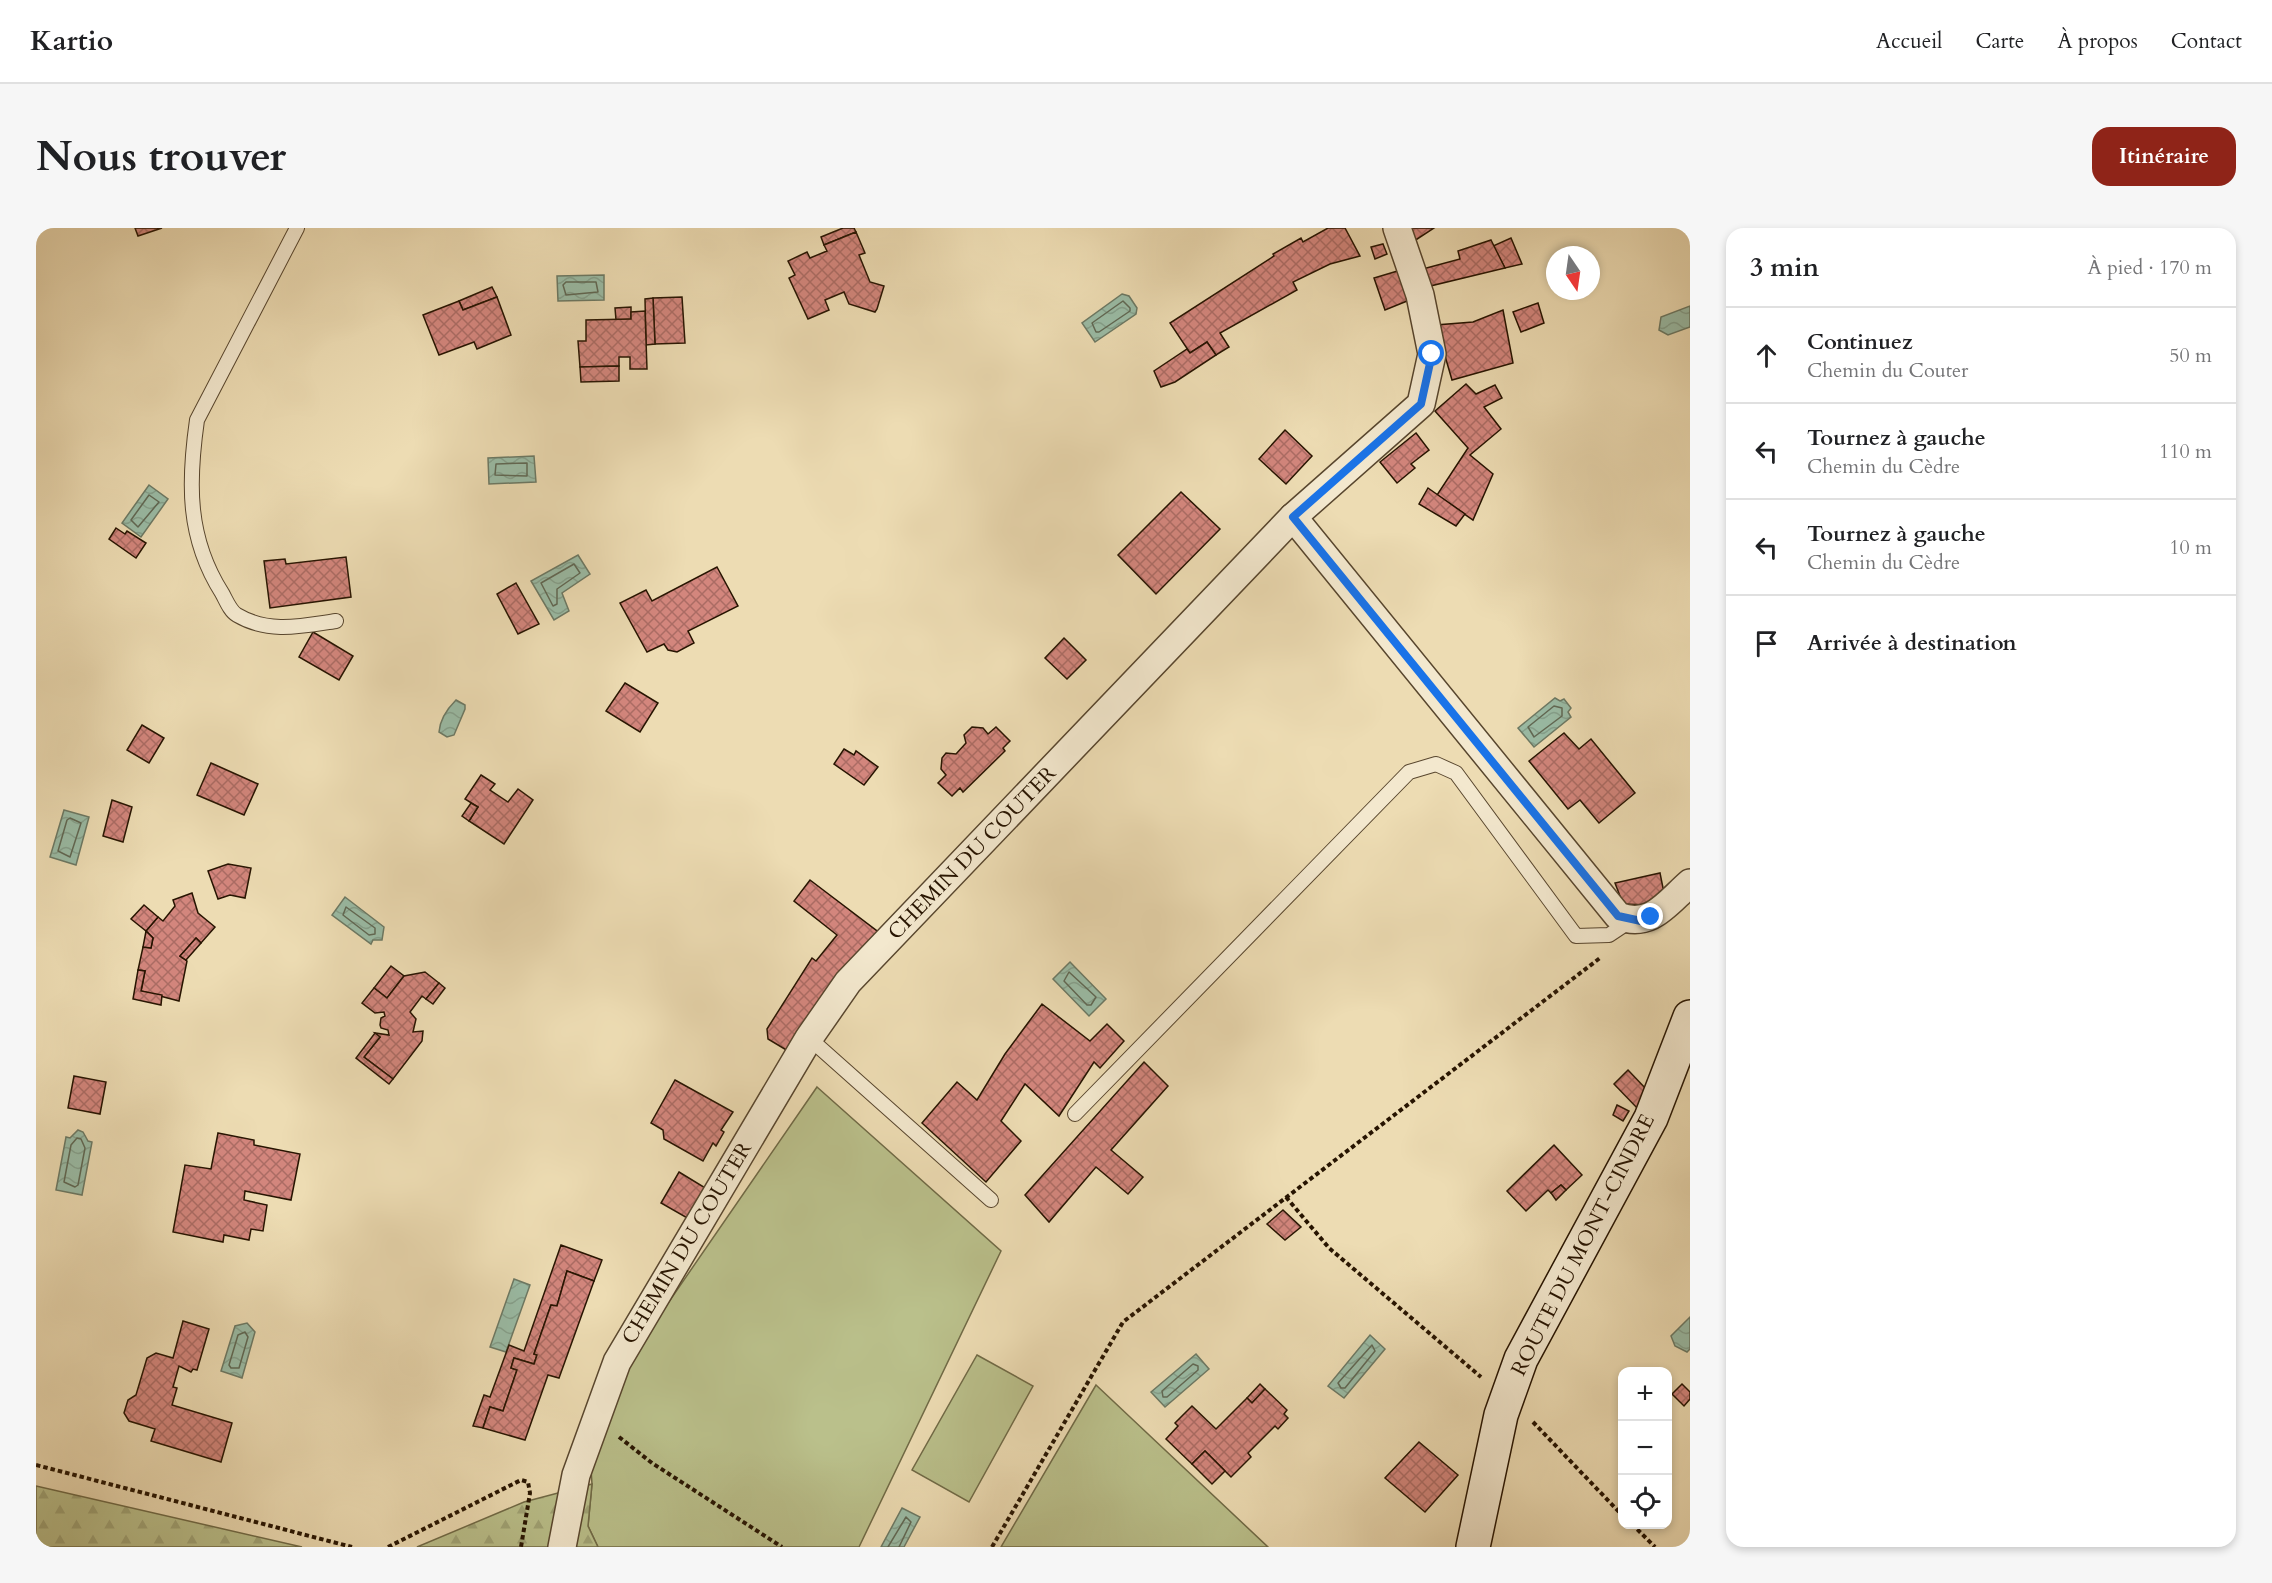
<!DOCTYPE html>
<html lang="fr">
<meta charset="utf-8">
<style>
:root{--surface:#fff;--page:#f6f6f6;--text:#202124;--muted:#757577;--line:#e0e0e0;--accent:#8f2418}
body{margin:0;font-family:Cardo,serif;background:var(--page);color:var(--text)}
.controls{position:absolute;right:18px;bottom:18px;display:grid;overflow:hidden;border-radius:12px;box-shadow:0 3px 9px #0003}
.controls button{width:54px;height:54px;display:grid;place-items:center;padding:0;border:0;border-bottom:2px solid var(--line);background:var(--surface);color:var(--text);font:30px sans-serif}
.compass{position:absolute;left:1510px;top:18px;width:54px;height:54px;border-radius:50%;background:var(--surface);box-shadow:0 3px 9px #0003;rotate:167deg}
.stop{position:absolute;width:18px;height:18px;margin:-14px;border:4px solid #1a73e8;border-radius:50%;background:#fff}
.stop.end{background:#1a73e8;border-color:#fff;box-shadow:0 2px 6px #0008}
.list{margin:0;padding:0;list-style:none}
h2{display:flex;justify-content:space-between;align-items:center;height:78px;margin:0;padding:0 24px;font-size:26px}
h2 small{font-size:20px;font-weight:400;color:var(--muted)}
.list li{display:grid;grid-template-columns:39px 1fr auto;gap:18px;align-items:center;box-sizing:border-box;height:96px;padding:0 24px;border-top:2px solid var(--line)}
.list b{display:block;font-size:22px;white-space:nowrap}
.list p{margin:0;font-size:20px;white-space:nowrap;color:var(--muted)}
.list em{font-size:20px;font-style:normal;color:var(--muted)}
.icon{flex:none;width:33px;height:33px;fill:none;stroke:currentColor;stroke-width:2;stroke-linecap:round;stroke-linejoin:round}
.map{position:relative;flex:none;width:1654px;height:1319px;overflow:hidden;border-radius:18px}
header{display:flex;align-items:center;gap:36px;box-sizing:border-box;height:84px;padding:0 30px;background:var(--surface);border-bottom:2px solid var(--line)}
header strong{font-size:28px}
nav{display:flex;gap:33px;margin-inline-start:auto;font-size:21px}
.intro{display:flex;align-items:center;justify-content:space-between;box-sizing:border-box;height:144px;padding:0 36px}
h1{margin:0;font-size:42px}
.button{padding:15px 27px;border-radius:18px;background:var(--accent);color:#fff;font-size:21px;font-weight:700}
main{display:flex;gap:36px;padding:0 36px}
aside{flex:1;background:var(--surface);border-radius:18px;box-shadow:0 3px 9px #0003}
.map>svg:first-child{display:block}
.grass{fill:#bac08b;stroke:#706a46;stroke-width:1.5}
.forest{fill:url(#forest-firs);stroke:#706a46;stroke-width:1.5}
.water{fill:url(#water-waves);stroke:#6c7964;stroke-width:1.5}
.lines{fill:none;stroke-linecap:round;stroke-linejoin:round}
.shore{stroke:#606854;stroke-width:1.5}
.building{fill:url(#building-cross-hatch);stroke:#271401;stroke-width:1.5}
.lane-casing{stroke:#58462e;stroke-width:16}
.street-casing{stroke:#58462e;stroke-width:30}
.secondary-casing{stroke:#271401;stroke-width:36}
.path{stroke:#271401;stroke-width:4;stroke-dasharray:4.5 3;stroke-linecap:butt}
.lane{stroke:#f3e8ce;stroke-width:14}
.street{stroke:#f3e8ce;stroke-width:27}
.secondary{stroke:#f3e8ce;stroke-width:33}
.route{stroke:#1a73e8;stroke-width:8}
.labels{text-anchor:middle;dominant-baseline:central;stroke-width:4.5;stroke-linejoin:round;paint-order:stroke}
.street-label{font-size:21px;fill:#271401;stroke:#f3e8ce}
</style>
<header>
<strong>Kartio</strong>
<nav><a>Accueil</a><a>Carte</a><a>À propos</a><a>Contact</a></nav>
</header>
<div class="intro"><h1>Nous trouver</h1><a class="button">Itinéraire</a></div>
<main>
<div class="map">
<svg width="1654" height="1319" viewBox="0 0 1654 1319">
<defs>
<pattern id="forest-firs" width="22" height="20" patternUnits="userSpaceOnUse" patternTransform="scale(1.5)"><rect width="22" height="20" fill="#bac08b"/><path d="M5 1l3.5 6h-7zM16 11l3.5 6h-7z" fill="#a0a476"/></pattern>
<pattern id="water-waves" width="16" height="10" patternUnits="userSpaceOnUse" patternTransform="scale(1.5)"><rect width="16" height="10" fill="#9abca6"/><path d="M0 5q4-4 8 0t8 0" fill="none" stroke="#85a18d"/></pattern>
<pattern id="building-cross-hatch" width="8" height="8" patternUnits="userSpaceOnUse" patternTransform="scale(1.5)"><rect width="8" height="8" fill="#d3867d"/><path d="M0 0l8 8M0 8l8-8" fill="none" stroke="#ab6c64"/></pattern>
</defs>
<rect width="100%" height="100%" fill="#eddcb3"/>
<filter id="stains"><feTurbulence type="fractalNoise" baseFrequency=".00333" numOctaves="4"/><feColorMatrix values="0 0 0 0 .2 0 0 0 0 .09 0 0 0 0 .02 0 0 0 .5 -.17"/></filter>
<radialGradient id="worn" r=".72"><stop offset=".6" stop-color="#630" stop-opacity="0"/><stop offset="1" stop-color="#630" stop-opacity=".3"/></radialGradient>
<g class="grass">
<polygon points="781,859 965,1023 823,1319 562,1319 552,1298 556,1256 554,1226 590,1136"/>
<polygon points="941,1127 997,1158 933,1274 876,1242"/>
<polygon points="1060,1157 1232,1319 965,1319"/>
</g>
<g class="forest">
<polygon points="556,1256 552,1298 562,1319 381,1319 488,1274"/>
<polygon points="0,1258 266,1319 0,1319"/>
</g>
<g class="water">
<polygon points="568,47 568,72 522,73 521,48"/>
<polygon points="1086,66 1093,68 1101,80 1100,86 1059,114 1046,95"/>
<polygon points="1654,78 1654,99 1632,107 1623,102 1625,89"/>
<polygon points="498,228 500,254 453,256 452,230"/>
<polygon points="113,257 132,271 105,309 86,295"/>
<polygon points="542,327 554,346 526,365 533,383 518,392 495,353"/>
<polygon points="1519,470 1524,473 1528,471 1535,480 1532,484 1535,489 1498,519 1482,500"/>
<path d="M 420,472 L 429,477 L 429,481 L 418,507 L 411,509 L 403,504 C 404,491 411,481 420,472 Z"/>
<polygon points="28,582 53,589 40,637 14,629"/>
<polygon points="309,669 348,699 346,712 337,712 335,716 296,687"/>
<polygon points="1034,734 1070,771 1053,788 1017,751"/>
<polygon points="42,902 47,904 52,913 56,914 46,967 20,962 30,909 34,910"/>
<polygon points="478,1051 494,1057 470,1124 454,1119"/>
<polygon points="1654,1089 1654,1121 1651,1124 1639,1118 1635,1108"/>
<polygon points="211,1095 219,1104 206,1150 185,1143 199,1098"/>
<polygon points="1334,1107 1349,1121 1308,1170 1292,1158"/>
<polygon points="1160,1126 1173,1141 1129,1179 1115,1164"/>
<polygon points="866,1280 884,1289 868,1319 845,1319"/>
</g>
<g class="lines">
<g class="shore">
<polygon points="530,54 560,54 562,64 530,67 527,57"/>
<polygon points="1087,73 1094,80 1094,83 1063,104 1060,104 1056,95"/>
<polygon points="491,235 491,248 459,247 460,236"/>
<polygon points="113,267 123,274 102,299 95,292"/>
<polygon points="538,336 544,345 521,361 521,376 517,378 505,355"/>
<polygon points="1518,478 1526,480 1526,488 1498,509 1492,499"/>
<polygon points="34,590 45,595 34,629 22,623 31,592"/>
<polygon points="310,679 339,700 339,706 333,707 307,687"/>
<polygon points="1033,744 1060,769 1055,777 1051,777 1028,753"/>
<polygon points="41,910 45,911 49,920 42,957 39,959 28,954 35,917"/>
<polygon points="209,1104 212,1109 203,1140 195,1140 193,1137 202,1107"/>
<polygon points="1336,1117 1339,1123 1309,1160 1305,1160 1302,1155"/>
<polygon points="1157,1136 1162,1138 1162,1142 1131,1169 1127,1169 1126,1163"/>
<polyline points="852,1319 870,1289 875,1294 863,1319"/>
</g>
</g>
<g class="building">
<polygon points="99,0 126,0 102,8"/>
<polygon points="807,0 818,0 820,4 788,17 785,9"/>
<polygon points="1292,0 1309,0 1324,28 1294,36 1257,54 1261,62 1184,105 1193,119 1180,127 1171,114 1154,125 1134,95 1238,28 1237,26 1265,10 1267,14"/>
<polygon points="1366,0 1398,0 1372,17"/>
<polygon points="820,4 829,25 823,27 834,54 848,58 841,81 839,84 813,76 808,64 789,72 793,82 772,91 753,50 759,47 752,33 771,24 774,30 791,23 788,17"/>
<polygon points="1475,10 1486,36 1469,40 1457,18"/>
<polygon points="1455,12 1469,40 1390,59 1383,42 1424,31 1422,23"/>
<polygon points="1347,16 1351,26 1339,31 1335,19"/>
<polygon points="1365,42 1376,71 1349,82 1338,50"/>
<polygon points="456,59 461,69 427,82 423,73"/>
<polygon points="461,69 475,107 441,121 438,114 403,127 387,87 423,73 427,82"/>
<polygon points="646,69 649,115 619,116 617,70"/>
<polygon points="617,70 619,116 610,117 609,71"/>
<polygon points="1502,75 1508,95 1485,104 1477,84"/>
<polygon points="595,79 595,91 580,92 579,80"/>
<polygon points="1467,82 1477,135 1416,152 1400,97 1437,94"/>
<polygon points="609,83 611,141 594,141 594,129 583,129 583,138 544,139 542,113 550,113 550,92 595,91 595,84"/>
<polygon points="1171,114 1180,127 1139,154 1125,159 1118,143 1151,121 1154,125"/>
<polygon points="583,138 583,153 545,154 544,139"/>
<polygon points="1430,156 1440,166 1459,157 1466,170 1448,179 1465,201 1434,227 1457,246 1437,292 1401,267 1432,220 1399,183"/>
<polygon points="1249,202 1276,228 1250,256 1223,231"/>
<polygon points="1380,205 1393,222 1375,236 1379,240 1361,255 1344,234"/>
<polygon points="1392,260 1429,286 1420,298 1383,276"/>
<polygon points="1145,264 1184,301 1120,366 1082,327"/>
<polygon points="80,300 89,306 91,303 110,315 100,330 73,311"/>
<polygon points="310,329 315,369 234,380 228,333 249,331 250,336"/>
<polygon points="681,339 702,378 652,403 658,415 641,424 632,422 628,416 611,424 584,375 610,362 616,373"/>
<polygon points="480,355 503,396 482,406 461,366"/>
<polygon points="277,404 317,428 303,452 263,429"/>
<polygon points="1028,410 1050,432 1031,451 1009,430"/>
<polygon points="589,455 622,475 604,504 570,483"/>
<polygon points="106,497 128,510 113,535 91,522"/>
<polygon points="936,499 947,500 952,506 960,499 974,513 967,520 969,523 927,564 924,560 916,568 902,555 910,547 905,541 906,530 910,525 920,526 930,515 928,507"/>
<polygon points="1528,505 1543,521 1555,511 1599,565 1563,595 1544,572 1532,581 1493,533"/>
<polygon points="808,521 818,527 820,523 842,539 828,557 798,536"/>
<polygon points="175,535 222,556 208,587 161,567"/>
<polygon points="445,547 459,556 454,562 472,574 482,561 497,572 468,616 433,593 442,579 429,571"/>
<polygon points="76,572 96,579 87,614 67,608"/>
<polygon points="435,575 442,579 433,593 426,588"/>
<polygon points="192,636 215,640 209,670 194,667 182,671 172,643"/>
<polygon points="1624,645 1628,665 1612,677 1587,676 1579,655"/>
<polygon points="774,652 845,706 752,823 732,811 731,801 776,730 780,733 801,707 758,673"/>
<polygon points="156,665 162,685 179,699 165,715 160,710 144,728 151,733 143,773 105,763 109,743 102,742 107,719 115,720 117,710 110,703 122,689 127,693 139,678 137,672"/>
<polygon points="108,677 122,689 110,703 95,691"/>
<polygon points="110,703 117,710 115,720 107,719"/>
<polygon points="160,710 165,715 150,732 144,728"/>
<polygon points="355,738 368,748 351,770 338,760"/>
<polygon points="102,742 109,743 105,763 126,767 125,777 97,771"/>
<polygon points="389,744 403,755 390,771 386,768 374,784 380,791 377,804 387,803 386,813 357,851 328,829 344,809 339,805 353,807 352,802 345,800 344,797 345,790 349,788 348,784 339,785 326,775 338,760 351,770 368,748"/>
<polygon points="403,755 409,760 397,776 390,771"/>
<polygon points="1006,776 1054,813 1071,796 1088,813 1064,840 1058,834 1023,888 989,856 965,893 985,913 950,954 886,895 921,854 941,872 969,826"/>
<polygon points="339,805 344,809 328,829 357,851 353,856 320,830"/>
<polygon points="1108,834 1132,858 1075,922 1107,949 1092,966 1060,939 1013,994 989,967"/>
<polygon points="1592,842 1610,861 1602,881 1578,856"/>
<polygon points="38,848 70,854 64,886 32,880"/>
<polygon points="639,852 697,884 685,902 688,904 680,918 677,915 667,933 628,911 627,902 615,895"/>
<polygon points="1581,877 1593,883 1587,893 1577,887"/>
<polygon points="182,905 218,912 218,917 264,926 255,972 209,963 208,972 231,977 227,1003 215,1001 213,1012 188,1007 187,1014 137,1004 149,937 175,941"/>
<polygon points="1518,917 1546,947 1530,962 1525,957 1515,965 1512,962 1490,983 1471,963"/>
<polygon points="643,944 671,961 653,991 625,975"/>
<polygon points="1525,957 1530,962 1520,972 1515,965"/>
<polygon points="1247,982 1265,999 1249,1012 1231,996"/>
<polygon points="525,1017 566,1032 558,1053 531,1043 521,1078 515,1077 498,1126 501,1127 498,1136 478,1130 475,1140 481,1142 467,1183 454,1179 447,1200 437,1198 448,1167 454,1169 473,1117 488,1123"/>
<polygon points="531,1043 558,1053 523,1150 512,1147 489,1212 447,1200 454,1179 467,1183 481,1142 475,1140 478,1130 498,1136 501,1127 498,1126 515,1077 521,1078"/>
<polygon points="147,1093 173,1101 161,1142 157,1141 155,1144 143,1138 137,1159 141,1160 136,1177 196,1195 185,1234 115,1213 119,1201 93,1193 88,1185 92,1172 100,1167 111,1130 120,1125 137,1130"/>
<polygon points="1224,1156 1229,1161 1216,1175 1211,1170"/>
<polygon points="1646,1156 1654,1164 1654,1171 1648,1178 1636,1166"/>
<polygon points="1229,1161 1251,1182 1248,1186 1252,1190 1242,1201 1239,1198 1212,1225 1215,1229 1195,1249 1169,1223 1156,1236 1130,1211 1142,1198 1139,1195 1156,1178 1180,1201 1211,1170 1216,1175"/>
<polygon points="1383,1214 1422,1247 1389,1284 1349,1250"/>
<polygon points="1169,1223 1189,1243 1176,1256 1156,1236"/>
</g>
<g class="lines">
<g class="lane-casing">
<g id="lane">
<path d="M 261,0 L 161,192 C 152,255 151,310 186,365 C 190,372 194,383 201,387 C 233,406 266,398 300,393"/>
<polyline points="773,810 955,972"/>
<polyline points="1039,886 1373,544 1400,536 1420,545 1540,708 1573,707 1594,693"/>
</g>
</g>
<g class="street-casing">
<g id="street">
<path d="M 1257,289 L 1582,688 C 1615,701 1631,675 1654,655"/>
<polyline points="526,1319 540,1247 581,1134 773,810 812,754 1257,289 1385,176 1396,126 1384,67 1361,0"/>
</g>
</g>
<g class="secondary-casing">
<polyline id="secondary" points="1437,1319 1465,1187 1485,1131 1615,890 1654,789"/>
</g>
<g class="path">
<polyline points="1250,969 1293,1020 1445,1149"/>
<polyline points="1497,1194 1586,1287"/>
<polyline points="583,1209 616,1235 746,1319"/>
<polyline points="0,1237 316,1319"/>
<polyline points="1596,1296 1619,1319"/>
<polyline points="352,1319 485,1252 492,1254 494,1265 485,1319"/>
<polyline points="956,1319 1087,1094 1564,730"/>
</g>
<use href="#lane" class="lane"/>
<use href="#street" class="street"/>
<use href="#secondary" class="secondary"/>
</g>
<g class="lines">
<polyline class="route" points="1396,126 1385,176 1257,289 1582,688 1605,693 1615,689"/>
</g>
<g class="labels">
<g class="street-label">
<text transform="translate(936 625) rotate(-46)">CHEMIN DU COUTER</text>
<text transform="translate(651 1015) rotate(-59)">CHEMIN DU COUTER</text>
<text transform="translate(1547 1017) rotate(-63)">ROUTE DU MONT-CINDRE</text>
</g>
</g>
<rect width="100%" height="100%" filter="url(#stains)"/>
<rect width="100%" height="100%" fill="url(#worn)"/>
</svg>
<div class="controls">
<button>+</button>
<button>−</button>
<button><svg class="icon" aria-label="locate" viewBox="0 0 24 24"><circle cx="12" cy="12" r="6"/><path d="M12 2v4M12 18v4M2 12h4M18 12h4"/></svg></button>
</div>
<svg class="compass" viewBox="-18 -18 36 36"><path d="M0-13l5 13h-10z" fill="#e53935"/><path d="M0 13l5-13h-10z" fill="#757577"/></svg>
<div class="stop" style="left:1396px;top:126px"></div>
<div class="stop end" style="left:1615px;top:689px"></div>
</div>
<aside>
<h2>3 min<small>À pied · 170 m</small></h2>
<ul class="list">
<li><svg class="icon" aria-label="ahead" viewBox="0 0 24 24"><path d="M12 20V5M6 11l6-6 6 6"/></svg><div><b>Continuez</b><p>Chemin du Couter</p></div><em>50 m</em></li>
<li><svg class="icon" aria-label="left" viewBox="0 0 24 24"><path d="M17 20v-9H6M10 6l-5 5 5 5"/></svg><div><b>Tournez à gauche</b><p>Chemin du Cèdre</p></div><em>110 m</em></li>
<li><svg class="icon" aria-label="left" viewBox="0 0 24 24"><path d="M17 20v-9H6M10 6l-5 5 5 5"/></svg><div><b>Tournez à gauche</b><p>Chemin du Cèdre</p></div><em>10 m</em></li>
<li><svg class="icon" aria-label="arrive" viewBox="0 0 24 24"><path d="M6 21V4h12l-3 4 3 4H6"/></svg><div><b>Arrivée à destination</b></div></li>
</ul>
</aside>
</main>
